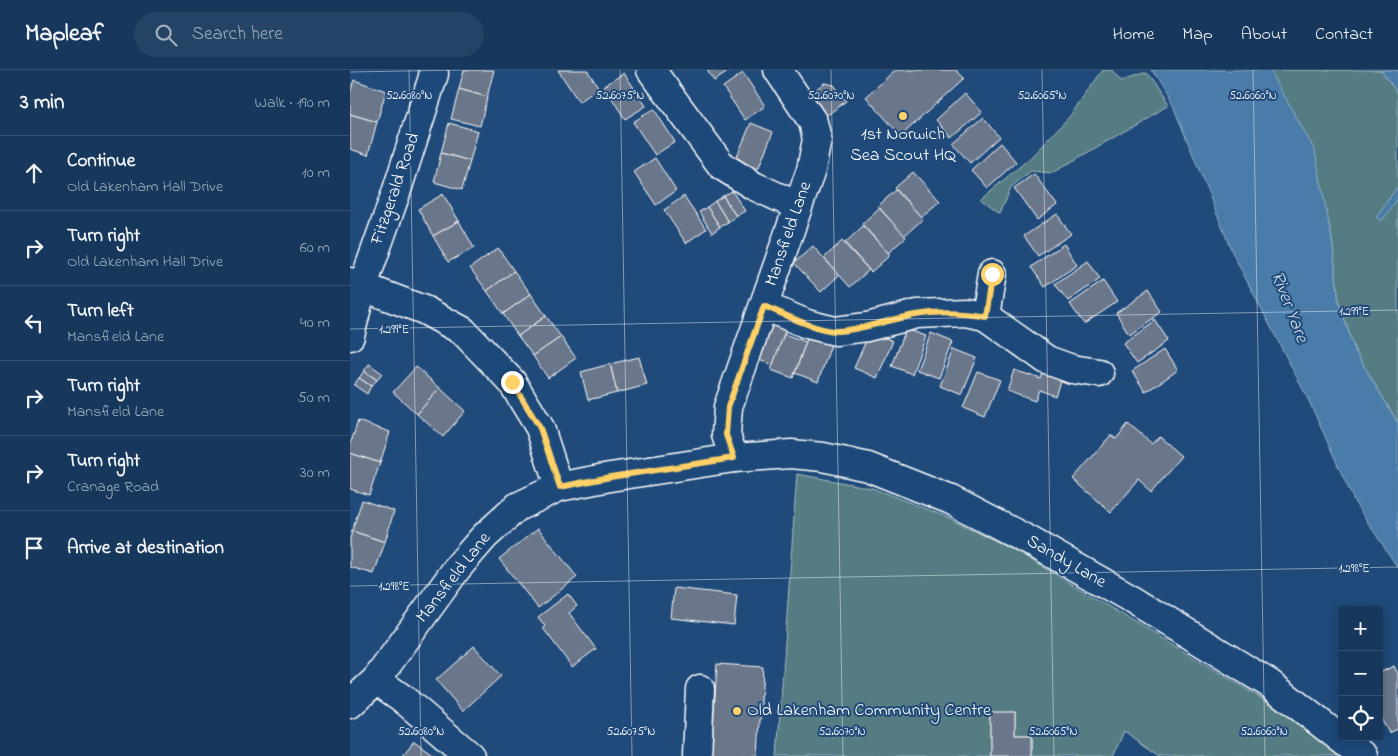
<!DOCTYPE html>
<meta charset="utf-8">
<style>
:root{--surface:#17385c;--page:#244365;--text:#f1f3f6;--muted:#9eacbb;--line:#365272}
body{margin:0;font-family:"Indie Flower",sans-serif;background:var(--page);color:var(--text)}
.controls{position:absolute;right:15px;bottom:15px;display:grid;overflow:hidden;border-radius:5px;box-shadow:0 2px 12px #0003}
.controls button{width:45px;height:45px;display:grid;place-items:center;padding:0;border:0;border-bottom:1px solid var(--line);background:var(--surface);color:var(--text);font:25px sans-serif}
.stop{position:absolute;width:15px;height:15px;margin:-11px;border:4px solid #ffd166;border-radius:50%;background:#fff}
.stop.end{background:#ffd166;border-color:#fff;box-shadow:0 1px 5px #0008}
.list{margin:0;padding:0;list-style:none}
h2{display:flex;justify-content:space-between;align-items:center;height:65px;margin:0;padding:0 20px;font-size:21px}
h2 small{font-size:16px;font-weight:400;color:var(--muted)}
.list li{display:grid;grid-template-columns:32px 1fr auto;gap:15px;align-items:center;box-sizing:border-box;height:75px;padding:0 20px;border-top:1px solid var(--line)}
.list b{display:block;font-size:19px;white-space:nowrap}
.list p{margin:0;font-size:16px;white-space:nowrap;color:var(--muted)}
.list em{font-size:16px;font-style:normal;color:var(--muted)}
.icon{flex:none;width:28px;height:28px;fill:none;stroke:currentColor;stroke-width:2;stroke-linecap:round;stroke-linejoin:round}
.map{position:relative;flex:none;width:1048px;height:686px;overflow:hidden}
header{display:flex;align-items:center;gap:30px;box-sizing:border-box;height:70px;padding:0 25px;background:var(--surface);border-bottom:1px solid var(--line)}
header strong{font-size:24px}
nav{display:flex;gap:28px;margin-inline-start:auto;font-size:18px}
.search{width:350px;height:45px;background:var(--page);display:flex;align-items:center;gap:12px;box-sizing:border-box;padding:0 18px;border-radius:28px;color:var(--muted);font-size:19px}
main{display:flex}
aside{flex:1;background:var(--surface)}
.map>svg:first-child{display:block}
.green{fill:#557c82;stroke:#aabec0}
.water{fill:#4a7ca8;stroke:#92b0cb}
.building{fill:#6b768a;stroke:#fff}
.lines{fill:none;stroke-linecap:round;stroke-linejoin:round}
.minor-casing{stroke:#fff;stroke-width:31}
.minor{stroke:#1f4a7a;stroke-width:28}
.route{stroke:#ffd166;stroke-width:6}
.ticks{fill:none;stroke:#fff;stroke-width:1;stroke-opacity:0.45}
.poi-dot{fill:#ffd166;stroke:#1f4a7a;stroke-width:2}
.labels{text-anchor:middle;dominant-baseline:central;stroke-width:4;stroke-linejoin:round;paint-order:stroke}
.poi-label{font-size:18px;fill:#fff;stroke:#1f4a7a}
.street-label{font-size:18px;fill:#fff;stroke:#1f4a7a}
.water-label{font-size:19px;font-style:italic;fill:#d2dee9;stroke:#1f4a7a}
.ticks-label{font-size:12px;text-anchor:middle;fill:#fff;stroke:#1f4a7a;stroke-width:4;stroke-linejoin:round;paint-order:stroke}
</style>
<header>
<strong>Mapleaf</strong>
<div class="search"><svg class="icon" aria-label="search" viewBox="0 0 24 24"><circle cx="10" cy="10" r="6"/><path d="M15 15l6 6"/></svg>Search here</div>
<nav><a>Home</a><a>Map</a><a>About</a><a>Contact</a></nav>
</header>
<main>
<aside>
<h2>3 min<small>Walk · 190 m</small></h2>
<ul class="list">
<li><svg class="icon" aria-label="ahead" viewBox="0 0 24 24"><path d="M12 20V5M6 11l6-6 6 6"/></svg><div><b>Continue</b><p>Old Lakenham Hall Drive</p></div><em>10 m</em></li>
<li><svg class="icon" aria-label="right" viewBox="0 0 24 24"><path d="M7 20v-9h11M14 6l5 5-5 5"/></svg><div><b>Turn right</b><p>Old Lakenham Hall Drive</p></div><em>60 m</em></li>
<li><svg class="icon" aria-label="left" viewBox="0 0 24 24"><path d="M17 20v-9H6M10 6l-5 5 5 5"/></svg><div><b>Turn left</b><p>Mansfield Lane</p></div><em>40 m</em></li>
<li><svg class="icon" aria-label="right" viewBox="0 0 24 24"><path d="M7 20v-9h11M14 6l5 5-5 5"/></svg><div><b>Turn right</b><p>Mansfield Lane</p></div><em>50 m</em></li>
<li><svg class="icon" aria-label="right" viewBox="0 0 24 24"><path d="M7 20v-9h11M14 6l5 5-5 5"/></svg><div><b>Turn right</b><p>Cranage Road</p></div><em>30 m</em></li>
<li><svg class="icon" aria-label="arrive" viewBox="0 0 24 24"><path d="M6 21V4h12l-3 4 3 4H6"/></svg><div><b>Arrive at destination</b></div></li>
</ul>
</aside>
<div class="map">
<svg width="1048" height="686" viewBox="0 0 1048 686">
<rect width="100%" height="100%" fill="#1f4a7a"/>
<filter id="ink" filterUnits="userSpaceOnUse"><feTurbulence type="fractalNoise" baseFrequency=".02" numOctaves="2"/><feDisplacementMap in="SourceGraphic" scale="10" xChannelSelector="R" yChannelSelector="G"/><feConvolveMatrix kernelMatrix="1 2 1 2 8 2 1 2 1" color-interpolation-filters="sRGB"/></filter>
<g filter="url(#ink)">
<g class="green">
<polygon points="753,0 762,0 771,11 796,3 818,36 702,103 681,101 661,117 650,143 631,129 680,88 720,46"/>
<polygon points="920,0 1048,0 1048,353 1005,281 989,233 982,170"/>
<polygon points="447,404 522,418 597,447 668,482 931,640 989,666 990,686 810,686 774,661 763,686 682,686 682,665 665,665 665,642 640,643 640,686 427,686"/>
</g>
<g class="water">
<polygon points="801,0 920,0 965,81 982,170 989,233 1005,281 1048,353 1048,498 1005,433 959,331 883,184 824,38"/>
<polygon points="1031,0 1048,0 1048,24"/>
<polygon points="1048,116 1048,128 1032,151 1026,147"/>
</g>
<g class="building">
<polygon points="114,0 144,0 137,27 109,19"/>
<polygon points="208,0 237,0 249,18 229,32"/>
<polygon points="357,0 381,0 364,11"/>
<polygon points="545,0 606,0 614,8 551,66 516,27"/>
<polygon points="274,3 296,36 275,49 254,16"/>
<polygon points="393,3 415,36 395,50 373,17"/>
<polygon points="4,10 36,21 27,52 0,44 0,23"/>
<polygon points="474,13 484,15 496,31 476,46 460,24"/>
<polygon points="109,19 137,27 130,56 101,49"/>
<polygon points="615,23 632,42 602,68 586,50"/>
<polygon points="304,39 325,72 305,85 283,52"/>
<polygon points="0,44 27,52 18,85 0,79"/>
<polygon points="633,48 649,67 620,93 603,74"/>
<polygon points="99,53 128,61 120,91 91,83"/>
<polygon points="401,53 423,62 408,99 386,89"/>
<polygon points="650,73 666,92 637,118 621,100"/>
<polygon points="91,83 120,91 112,120 84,112"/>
<polygon points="305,88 326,121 306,135 284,102"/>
<polygon points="563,102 590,131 571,147 545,118"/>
<polygon points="684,104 707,135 687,150 664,118"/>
<polygon points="546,120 573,149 554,166 528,136"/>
<polygon points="382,121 395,141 386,146 373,126"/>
<polygon points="93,124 109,151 83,166 68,139"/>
<polygon points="334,126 356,159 336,173 314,140"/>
<polygon points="373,126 386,146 378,152 365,131"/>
<polygon points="365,131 378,152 370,157 357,137"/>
<polygon points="357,137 370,157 362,163 349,142"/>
<polygon points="529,138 556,167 538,183 512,154"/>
<polygon points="707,144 721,164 688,186 674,166"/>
<polygon points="109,151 124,178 98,192 83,166"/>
<polygon points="513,156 540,185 521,202 495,173"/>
<polygon points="492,171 519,200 500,217 474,188"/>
<polygon points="714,174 727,195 695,217 681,197"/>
<polygon points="463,176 489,205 471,222 444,193"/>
<polygon points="148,178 164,201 137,221 120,198"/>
<polygon points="738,191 750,209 718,231 705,214"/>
<polygon points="164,201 181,224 153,244 137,221"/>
<polygon points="753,211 767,232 734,254 720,234"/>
<polygon points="798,221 812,242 779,264 766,243"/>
<polygon points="181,224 196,246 168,266 153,244"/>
<polygon points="196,246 211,267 183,286 168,266"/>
<polygon points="413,250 436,258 423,295 400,287"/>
<polygon points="805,250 819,271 787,293 773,273"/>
<polygon points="556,259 576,266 562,304 542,296"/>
<polygon points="520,262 543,271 527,308 504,298"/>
<polygon points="581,263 603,272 589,308 567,300"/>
<polygon points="434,264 456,272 443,308 421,300"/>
<polygon points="458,266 481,275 468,312 445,303"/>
<polygon points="211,267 226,288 198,308 183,286"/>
<polygon points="604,279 627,288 612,325 590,316"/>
<polygon points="815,279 828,300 796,322 782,301"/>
<polygon points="289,287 297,315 267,323 260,294"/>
<polygon points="19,294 32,303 27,310 14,301"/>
<polygon points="260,294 267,323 238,330 231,302"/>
<polygon points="695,296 713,302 705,326 689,320 685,331 657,321 664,300 691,309"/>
<polygon points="66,297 90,318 67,344 43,322"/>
<polygon points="14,301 27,310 21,316 9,308"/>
<polygon points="628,302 650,310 635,347 613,338"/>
<polygon points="9,308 21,316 17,324 4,315"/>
<polygon points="90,318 115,341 93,367 67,344"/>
<polygon points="8,351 40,362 30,393 0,383 0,375"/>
<polygon points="778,354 801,374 808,366 831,386 801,421 789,410 761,442 723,409 761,365 766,369"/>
<polygon points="0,383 30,393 19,425 0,419"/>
<polygon points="12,430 44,441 35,472 2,461"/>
<polygon points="188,458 227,507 188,538 149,489"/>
<polygon points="2,461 35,472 24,504 0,497 0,469"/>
<polygon points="324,518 387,525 384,555 321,548"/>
<polygon points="218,524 227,536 219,543 246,579 222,597 193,558 195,556 188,547"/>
<polygon points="124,576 151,606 113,641 86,610"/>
<polygon points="367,594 413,597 408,686 361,684"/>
<polygon points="1044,596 1048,604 1048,659 1039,663 1029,645 1029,603"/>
<polygon points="640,642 665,642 665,665 682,665 682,686 640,686"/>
<polygon points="64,671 85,686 52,686"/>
</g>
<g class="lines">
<g class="minor-casing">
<g id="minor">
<polyline points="301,0 372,96 404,116 448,136"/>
<polyline points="0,212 74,240 113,261 162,312 190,358 209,417"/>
<polyline points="414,236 457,254 485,261 517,257 567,244 615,242 635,246 697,290 722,299 749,303"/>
<polyline points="635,246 642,204"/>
<polyline points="0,266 8,233 14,218 16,207 46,123 84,4 83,0"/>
<polyline points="384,388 376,365 378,337 461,100 467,69 463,52 428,0"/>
<polyline points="26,610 52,628 120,686"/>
<polyline points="0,634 26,610 108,497 134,467 167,437 209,417 260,407 384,388 441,384 473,387 518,397 601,430 680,471 782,529 920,614 1013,686"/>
<polyline points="347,686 350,619"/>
</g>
</g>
<use href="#minor" class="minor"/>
</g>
</g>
<g class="lines" filter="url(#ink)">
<path class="route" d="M 162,312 L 190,358 L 210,417 L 260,407 L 384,388 L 376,365 L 378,337 L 414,236 C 433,244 467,261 487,261 C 514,260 539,249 566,245 C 588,241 613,242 635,246 L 642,204"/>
</g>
<path class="ticks" d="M 59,0 L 71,686M 270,0 L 282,686M 481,0 L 493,686M 692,0 L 704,686M 903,0 L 915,686M 0,2 L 112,0M 0,259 L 1048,240M 0,516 L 1048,497"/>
<g class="poi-dot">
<circle cx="553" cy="46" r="5"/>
<circle cx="387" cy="641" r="5"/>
</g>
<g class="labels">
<g class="poi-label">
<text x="553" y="65">1st Norwich<tspan x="553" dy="21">Sea Scout HQ</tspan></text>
<text x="397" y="641" text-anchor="start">Old Lakenham Community Centre</text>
</g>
<g class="street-label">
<text transform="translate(46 119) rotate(-71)">Fitzgerald Road</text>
<text transform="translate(439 164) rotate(-71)">Mansfield Lane</text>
<text transform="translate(716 492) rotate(30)">Sandy Lane</text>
<text transform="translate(104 508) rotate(-52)">Mansfield Lane</text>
</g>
<g class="water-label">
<text transform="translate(939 237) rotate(69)">River Yare</text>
</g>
</g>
<g class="ticks-label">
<text x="59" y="29">52.6080°N</text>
<text x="270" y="29">52.6075°N</text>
<text x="481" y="29">52.6070°N</text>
<text x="692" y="29">52.6065°N</text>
<text x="903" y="29">52.6060°N</text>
<text x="1004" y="245">1.299°E</text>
<text x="44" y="263">1.299°E</text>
<text x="1004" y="502">1.298°E</text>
<text x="44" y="520">1.298°E</text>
<text x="71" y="665">52.6080°N</text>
<text x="281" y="665">52.6075°N</text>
<text x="492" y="665">52.6070°N</text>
<text x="703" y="665">52.6065°N</text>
<text x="914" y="665">52.6060°N</text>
</g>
</svg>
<div class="controls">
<button>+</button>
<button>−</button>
<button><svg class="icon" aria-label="locate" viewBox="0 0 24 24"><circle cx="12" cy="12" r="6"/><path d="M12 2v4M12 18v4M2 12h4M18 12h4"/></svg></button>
</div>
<div class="stop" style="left:642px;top:204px"></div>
<div class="stop end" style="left:162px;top:312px"></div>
</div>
</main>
